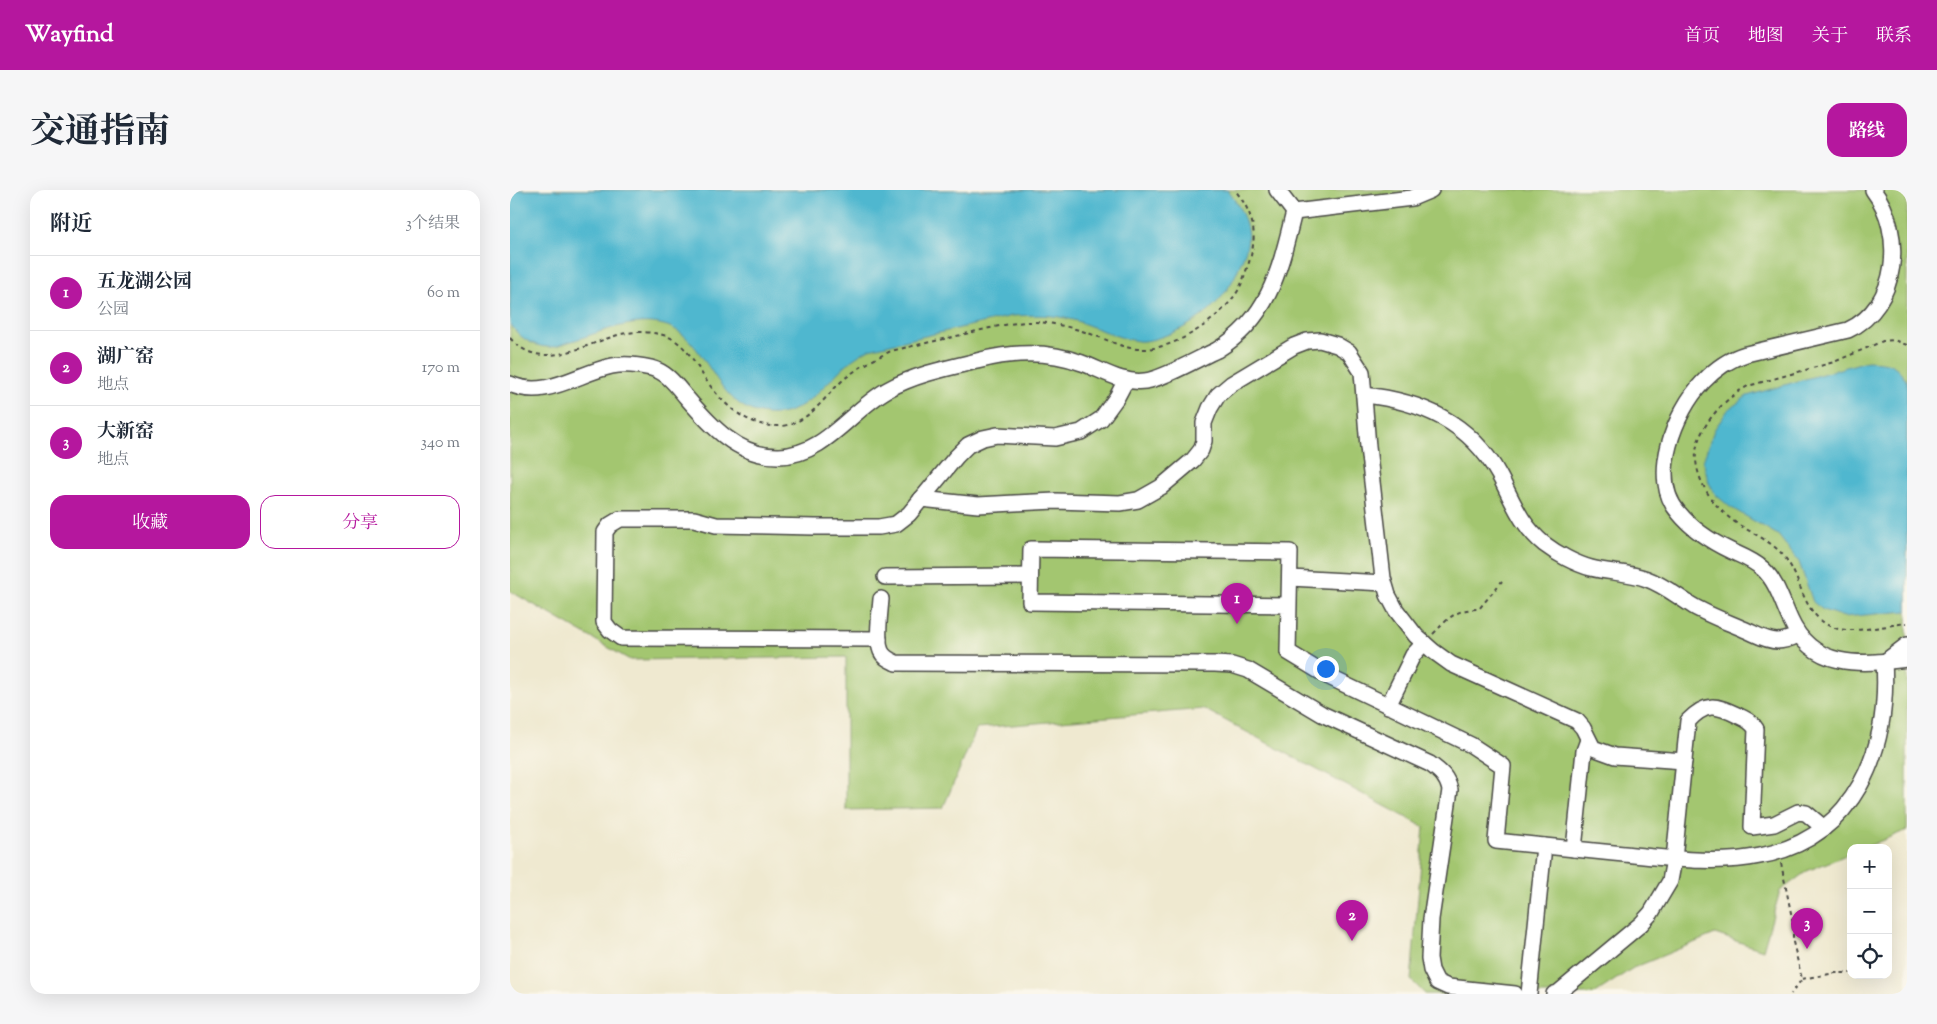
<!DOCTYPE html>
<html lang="zh">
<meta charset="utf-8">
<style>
:root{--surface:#fff;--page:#f6f6f7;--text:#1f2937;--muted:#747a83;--line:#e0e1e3;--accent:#b5179e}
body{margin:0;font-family:"Sorts Mill Goudy","Noto Serif SC",serif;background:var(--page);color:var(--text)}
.controls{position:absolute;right:15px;bottom:15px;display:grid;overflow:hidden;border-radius:10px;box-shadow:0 5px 20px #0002}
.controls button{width:45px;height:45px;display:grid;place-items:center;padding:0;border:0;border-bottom:1px solid var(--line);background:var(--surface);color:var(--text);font:25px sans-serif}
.you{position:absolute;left:815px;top:478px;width:18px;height:18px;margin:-12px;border:4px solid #fff;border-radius:50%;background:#1a73e8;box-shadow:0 0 0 8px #1a73e833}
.badge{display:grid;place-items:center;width:32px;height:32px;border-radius:50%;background:var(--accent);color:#fff;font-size:16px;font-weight:700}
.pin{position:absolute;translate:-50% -41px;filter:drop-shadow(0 1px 2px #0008)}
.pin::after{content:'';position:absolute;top:26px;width:18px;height:15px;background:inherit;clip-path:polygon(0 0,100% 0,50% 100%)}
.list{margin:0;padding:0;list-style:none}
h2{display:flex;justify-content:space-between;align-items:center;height:65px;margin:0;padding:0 20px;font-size:21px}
h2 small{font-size:16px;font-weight:400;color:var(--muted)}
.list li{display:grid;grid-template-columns:32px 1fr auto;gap:15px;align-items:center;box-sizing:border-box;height:75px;padding:0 20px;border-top:1px solid var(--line)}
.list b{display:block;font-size:19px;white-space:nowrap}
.list p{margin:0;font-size:16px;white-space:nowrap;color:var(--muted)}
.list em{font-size:16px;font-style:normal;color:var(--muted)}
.actions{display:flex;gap:10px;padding:15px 20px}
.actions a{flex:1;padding:11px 0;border:1px solid var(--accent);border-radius:15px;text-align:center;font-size:18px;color:var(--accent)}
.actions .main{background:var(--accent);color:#fff}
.icon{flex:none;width:28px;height:28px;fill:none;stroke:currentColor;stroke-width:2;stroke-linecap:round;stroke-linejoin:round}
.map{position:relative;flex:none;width:1397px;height:804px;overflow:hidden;border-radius:15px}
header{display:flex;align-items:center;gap:30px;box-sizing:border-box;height:70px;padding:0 25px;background:var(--accent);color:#fff}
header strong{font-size:24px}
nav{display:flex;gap:28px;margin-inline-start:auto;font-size:18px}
.intro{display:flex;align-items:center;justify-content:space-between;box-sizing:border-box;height:120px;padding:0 30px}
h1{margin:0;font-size:35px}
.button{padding:12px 22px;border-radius:15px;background:var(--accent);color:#fff;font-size:18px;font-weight:700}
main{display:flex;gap:30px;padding:0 30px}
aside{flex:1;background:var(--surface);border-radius:15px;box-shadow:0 5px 20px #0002}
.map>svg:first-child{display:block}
.green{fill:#a3c66f;stroke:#67784d}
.water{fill:#50b7cf;stroke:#3e717d}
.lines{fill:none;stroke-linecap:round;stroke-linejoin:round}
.minor-casing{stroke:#484844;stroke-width:18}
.path{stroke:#484844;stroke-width:2;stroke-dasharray:4 4;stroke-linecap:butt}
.minor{stroke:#fff;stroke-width:15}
</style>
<header>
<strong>Wayfind</strong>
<nav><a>首页</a><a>地图</a><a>关于</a><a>联系</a></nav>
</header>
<div class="intro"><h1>交通指南</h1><a class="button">路线</a></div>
<main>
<aside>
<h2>附近<small>3个结果</small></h2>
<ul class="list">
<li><span class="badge">1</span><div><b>五龙湖公园</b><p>公园</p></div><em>60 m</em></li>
<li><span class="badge">2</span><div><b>湖广窑</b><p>地点</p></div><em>170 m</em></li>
<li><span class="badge">3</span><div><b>大新窑</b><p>地点</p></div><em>340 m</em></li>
</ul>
<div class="actions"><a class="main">收藏</a><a>分享</a></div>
</aside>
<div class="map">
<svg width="1397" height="804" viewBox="0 0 1397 804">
<rect width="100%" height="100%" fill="#fbf7ec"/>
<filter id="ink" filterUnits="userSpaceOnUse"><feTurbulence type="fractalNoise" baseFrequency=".02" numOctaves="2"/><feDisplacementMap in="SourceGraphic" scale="10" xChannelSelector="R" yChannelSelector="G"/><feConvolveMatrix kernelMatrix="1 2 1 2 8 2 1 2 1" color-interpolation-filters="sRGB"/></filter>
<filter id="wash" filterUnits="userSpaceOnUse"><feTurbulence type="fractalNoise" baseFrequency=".0096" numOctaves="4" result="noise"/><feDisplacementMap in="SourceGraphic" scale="20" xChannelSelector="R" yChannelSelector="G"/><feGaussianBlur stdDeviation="1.12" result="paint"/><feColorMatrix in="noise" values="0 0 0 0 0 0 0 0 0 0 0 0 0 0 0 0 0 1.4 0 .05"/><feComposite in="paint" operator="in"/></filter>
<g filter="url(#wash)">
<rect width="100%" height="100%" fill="#efe9d0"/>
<polygon class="green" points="0,0 1397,0 1397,640 1354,658 1341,658 1341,663 1297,681 1270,701 1253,760 1205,744 1123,778 1084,804 915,804 901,790 914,637 694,519 467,538 433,618 336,620 336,467 120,470 0,401"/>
<g class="water">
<path d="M 0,0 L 717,0 C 729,14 741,36 737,55 C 736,62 732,70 729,77 C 716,111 688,134 654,146 C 645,149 636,152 628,151 C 605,148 584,136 563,130 C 543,124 522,125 502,126 L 359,159 C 351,164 344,168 337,174 C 317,191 296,222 268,224 C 203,229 202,147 154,135 C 124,127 91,142 62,151 C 54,153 45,158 37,157 C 22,156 7,146 0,133 Z"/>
<path d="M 1357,171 C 1378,172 1386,172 1397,192 L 1397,421 L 1334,427 L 1313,420 L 1303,412 L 1289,372 L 1268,345 L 1220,317 L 1206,305 L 1199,293 L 1193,271 L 1204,240 L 1218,220 L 1237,206 Z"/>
</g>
</g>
<g filter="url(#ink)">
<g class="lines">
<g class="minor-casing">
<g id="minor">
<polyline points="767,0 784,22"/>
<path d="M 1363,0 C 1395,42 1389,117 1338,140 L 1236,164 C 1219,169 1205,179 1193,192 C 1165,221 1138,289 1169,323 C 1182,339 1202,352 1221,361 C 1232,366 1243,370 1253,379 C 1267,392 1272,412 1280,429 C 1302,479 1350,475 1397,469"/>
<polyline points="784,22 902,8 921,0"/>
<path d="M 0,194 C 35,210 68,183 102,176 C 115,173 128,175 141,178 C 157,182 166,195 176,207 C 200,235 228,267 269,266 C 315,265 340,221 377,200 C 404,185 437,178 467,171 C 501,162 538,160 572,173 C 592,180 612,194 635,191 C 653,189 689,168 707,160 C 760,128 770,78 784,22"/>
<path d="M 854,205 C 911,211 960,232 989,285 C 1003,311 1010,334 1034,354 C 1047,364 1066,374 1081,378 C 1100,383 1119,382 1137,389 C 1154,395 1168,407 1183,416 C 1200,426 1220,433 1238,441 C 1247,445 1257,451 1267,451 C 1274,451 1282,448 1288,445"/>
<polyline points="411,309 468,315 545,311 610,313 628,310 651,297 683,270 691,260 694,251 694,233 700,218 708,205 721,194 784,156 797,151 810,150 827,155 839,162 852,182 858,257 873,388 878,405 886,420 906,446 923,461 941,474 1067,531 1073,538 1083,558 1105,566 1174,571"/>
<polyline points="375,387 520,386"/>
<polyline points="780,388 874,393"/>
<path d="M 371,409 C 370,423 366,449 371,461 C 374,468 380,470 386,473 L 705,474 L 722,475 L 738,480 L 812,524 L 920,574 C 931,582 937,587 940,600 L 921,729 L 919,768 L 921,780 L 927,792 L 938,797 L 1005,804"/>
<path d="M 779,415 L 520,412 L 521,359 L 780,362 L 778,462 L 819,487 L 961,555 L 993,576 L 986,651 C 1028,655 1071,660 1114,664 C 1157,668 1207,675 1250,666 C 1345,648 1380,560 1374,472"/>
<polyline points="369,449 111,448 100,440 94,432 95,342 100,335 110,329 184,329 206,335 305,337 369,337 386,334 399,324 446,267 458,255 473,248 487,245 545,248 571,242 591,229 607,207 616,190"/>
<polyline points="1376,471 1397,455"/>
<polyline points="878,516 903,465 914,453"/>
<polyline points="1064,659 1074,561 1078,550"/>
<polyline points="1019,804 1034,656"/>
<path d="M 1044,804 L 1048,803 L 1131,734 L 1141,723 L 1160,691 L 1164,669 L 1178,531 C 1196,512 1206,515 1227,525 C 1235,529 1241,531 1246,539 L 1242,637 L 1264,634 L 1288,622 L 1296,623 L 1314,638"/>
</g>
</g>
<g class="path">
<polyline points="1396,0 1397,2"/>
<path d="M 0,148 C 30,183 73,155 108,145 C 123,141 138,141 153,145 C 173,150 184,171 194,187 C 211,213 237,238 270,236 C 299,234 313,208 333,190 C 347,178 364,169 381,161 C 406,155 431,150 455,144 C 475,139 495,134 515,132 C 541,131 565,138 589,147 C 599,151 610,156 621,158 C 658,166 711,130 729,99 C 732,93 734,87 736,81 C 748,49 747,28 725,0"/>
<path d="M 1397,155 L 1384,150 L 1373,151 L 1324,172 L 1238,196 C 1214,208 1183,241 1186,270 C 1188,294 1204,316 1222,330 C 1238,342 1259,349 1272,364 C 1293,387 1290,423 1322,437 C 1340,445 1377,435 1397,433"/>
<path d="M 923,444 C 939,428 945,419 969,419 L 992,391"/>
<polyline points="1271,673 1283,733 1283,752 1292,789 1281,804"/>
<polyline points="1292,789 1325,783 1341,783"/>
</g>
<use href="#minor" class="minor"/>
</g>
</g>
</svg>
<div class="controls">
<button>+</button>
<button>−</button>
<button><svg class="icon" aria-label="locate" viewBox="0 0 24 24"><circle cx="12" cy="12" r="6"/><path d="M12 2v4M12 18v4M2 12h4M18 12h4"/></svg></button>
</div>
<div class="you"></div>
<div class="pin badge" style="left:727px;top:434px">1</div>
<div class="pin badge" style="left:842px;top:751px">2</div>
<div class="pin badge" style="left:1297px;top:759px">3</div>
</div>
</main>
